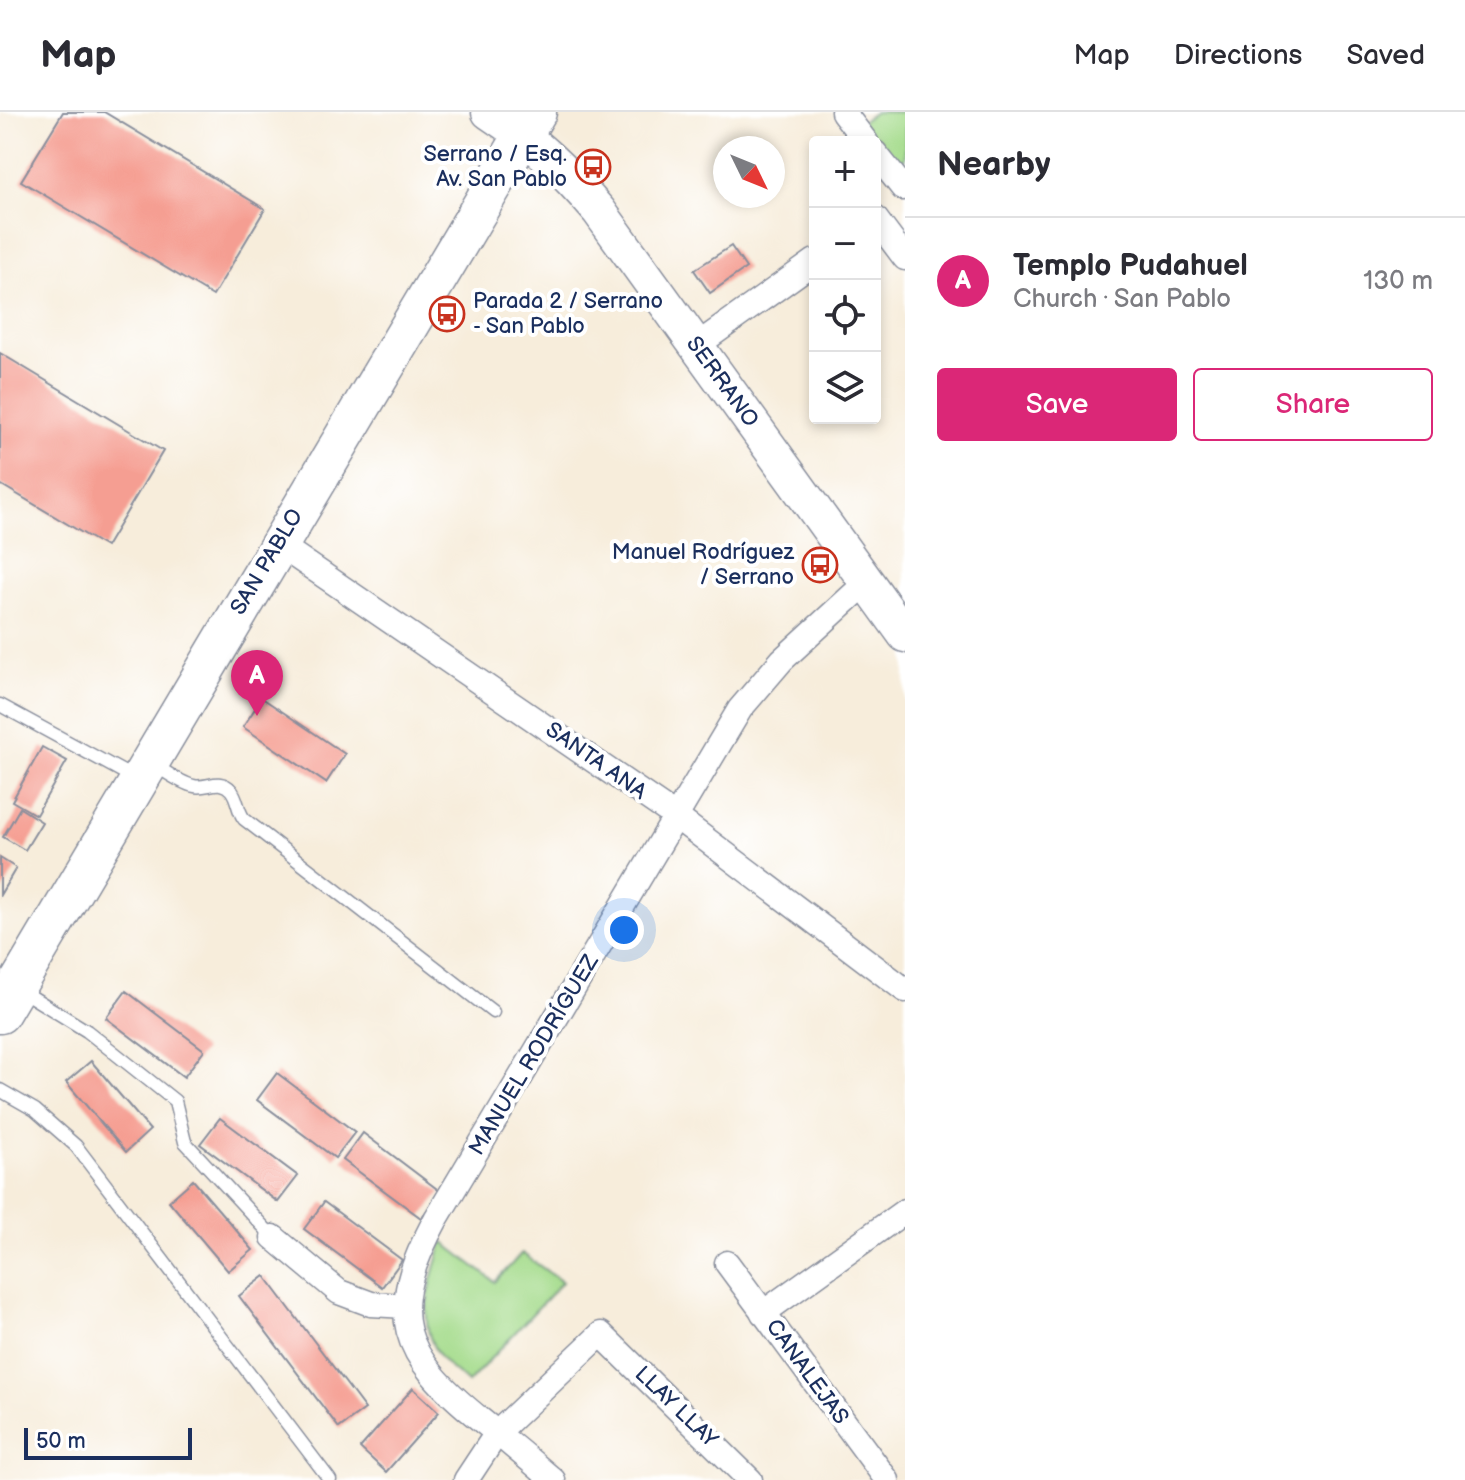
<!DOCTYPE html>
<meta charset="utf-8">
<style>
:root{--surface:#fff;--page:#f7f7f7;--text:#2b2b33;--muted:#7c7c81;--line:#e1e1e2;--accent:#db2777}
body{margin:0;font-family:"Balsamiq Sans",sans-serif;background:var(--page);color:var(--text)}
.controls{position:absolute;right:24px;top:24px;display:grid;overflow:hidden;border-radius:8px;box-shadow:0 4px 12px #0003}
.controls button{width:72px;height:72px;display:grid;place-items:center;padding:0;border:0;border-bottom:2px solid var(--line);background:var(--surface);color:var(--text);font:40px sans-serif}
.compass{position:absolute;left:713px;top:24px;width:72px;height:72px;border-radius:50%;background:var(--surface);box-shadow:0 4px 12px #0003;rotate:133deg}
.scale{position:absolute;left:24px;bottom:20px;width:168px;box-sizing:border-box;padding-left:8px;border:4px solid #1b2f5e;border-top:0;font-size:22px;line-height:28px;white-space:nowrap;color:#1b2f5e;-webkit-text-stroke:6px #fff;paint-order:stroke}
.you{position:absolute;left:624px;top:818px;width:28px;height:28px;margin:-20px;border:6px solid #fff;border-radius:50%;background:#1a73e8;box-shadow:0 0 0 12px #1a73e833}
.badge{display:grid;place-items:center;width:52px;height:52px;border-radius:50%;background:var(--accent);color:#fff;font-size:26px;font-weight:700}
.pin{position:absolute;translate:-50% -66px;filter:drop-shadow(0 2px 4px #0008)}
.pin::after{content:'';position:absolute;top:42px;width:28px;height:24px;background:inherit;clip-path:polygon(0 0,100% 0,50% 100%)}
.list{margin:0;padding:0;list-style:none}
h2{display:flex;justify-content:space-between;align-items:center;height:104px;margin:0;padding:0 32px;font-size:34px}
h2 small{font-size:26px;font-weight:400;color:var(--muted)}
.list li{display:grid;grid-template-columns:52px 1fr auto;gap:24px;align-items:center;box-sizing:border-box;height:128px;padding:0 32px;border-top:2px solid var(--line)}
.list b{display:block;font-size:30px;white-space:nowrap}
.list p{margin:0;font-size:26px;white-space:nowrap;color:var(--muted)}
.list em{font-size:26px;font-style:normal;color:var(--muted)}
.actions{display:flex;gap:16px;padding:24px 32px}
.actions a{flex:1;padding:18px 0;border:2px solid var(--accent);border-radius:8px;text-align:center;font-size:28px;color:var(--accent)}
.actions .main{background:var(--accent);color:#fff}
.icon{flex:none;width:44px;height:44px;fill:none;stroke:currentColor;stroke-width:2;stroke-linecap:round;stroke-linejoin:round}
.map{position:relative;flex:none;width:905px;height:1368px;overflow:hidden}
header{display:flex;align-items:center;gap:48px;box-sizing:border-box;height:112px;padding:0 40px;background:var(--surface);border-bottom:2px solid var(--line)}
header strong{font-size:38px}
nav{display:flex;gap:44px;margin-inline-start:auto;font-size:28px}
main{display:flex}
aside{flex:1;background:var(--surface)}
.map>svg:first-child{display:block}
.green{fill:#a4db8b;stroke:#608574;stroke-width:2}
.building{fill:#f59e92}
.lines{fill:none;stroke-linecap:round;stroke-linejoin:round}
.service-casing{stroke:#898e9c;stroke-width:15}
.minor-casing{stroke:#898e9c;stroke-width:27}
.secondary-casing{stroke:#898e9c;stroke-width:37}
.primary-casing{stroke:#898e9c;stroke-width:41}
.service{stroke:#fff;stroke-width:12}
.minor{stroke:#fff;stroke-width:24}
.secondary{stroke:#fff;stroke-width:34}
.primary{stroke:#fff;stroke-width:38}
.labels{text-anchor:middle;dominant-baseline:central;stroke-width:8;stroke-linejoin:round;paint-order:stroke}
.poi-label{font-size:22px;fill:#1b2f5e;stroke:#fff;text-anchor:end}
.street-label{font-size:22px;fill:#1b2f5e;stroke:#fff}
</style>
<header>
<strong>Map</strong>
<nav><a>Map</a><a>Directions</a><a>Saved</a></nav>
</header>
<main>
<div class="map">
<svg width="905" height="1368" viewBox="0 0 905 1368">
<rect width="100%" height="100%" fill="#fff"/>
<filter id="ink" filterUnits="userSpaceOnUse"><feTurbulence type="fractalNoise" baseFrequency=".0125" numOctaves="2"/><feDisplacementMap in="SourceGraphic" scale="16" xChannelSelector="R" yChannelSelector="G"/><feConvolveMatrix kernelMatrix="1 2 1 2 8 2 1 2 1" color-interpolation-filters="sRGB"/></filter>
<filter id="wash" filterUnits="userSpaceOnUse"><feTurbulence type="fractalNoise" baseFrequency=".006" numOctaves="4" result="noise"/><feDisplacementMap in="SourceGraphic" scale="32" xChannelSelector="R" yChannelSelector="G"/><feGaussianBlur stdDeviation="1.8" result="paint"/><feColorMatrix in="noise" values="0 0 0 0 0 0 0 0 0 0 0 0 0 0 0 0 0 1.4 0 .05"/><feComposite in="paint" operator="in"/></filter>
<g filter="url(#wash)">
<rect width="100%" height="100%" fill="#f7eddb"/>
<g class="green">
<polygon points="875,0 905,0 905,45 897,57 861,10"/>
<path d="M 443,1130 L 495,1170 L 522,1141 L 562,1170 L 468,1271 C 459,1263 447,1255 440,1245 C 414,1210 432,1167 443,1130 Z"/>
</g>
<g id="blocks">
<g class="building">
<polygon points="63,0 104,0 265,97 213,184 21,69"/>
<polygon points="731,134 746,156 710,181 694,158"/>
<polygon points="0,241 163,339 106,435 0,372"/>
<polygon points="262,586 345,642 326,671 243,615"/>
<polygon points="42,635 67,649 36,703 12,689"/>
<polygon points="20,696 42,710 25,738 3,725"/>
<polygon points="0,746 16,756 0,783"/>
<polygon points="126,879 204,938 184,965 106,906"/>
<polygon points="91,949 150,1018 126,1040 66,970"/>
<polygon points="277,961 355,1020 335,1046 257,988"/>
<polygon points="220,1006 298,1064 278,1090 200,1032"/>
<polygon points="363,1021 441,1080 421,1106 343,1048"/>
<polygon points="193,1068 253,1138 228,1159 169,1089"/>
<polygon points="324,1090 402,1148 382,1175 304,1117"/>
<polygon points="265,1164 365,1297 339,1316 239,1184"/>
<polygon points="413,1276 439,1300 386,1360 360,1336"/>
</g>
</g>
</g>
<g filter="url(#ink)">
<use href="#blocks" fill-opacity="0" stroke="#898e9c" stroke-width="2"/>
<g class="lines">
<g class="service-casing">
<g id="service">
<polyline points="0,593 136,667"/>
<path d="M 153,652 C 165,659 180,671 194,674 C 207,677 220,665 231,678 C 238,686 237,698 244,707 L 493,900"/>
<polyline points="19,877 87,919 175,989 185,1030 273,1125"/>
<polyline points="0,978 35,998 76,1034 330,1368"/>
</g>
</g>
<g class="minor-casing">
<g id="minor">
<polyline points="843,0 866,30"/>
<polyline points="875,41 903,76"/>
<polyline points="875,106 905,146"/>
<polyline points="696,234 815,149"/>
<polyline points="278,432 675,704 905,878"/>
<polyline points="273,1125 339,1180 371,1192 406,1194"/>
<polyline points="727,1151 887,1368"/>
<polyline points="763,1201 905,1099"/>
<polyline points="466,1368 497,1321 601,1222 750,1368"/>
<path d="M 553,1368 C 530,1348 506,1328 481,1308 C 400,1243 384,1202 436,1107 L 740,597 L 782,548 L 867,470"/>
</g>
</g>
<g class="secondary-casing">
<path id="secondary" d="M 489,0 C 534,29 564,58 599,99 L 905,523"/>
</g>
<g class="primary-casing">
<polyline id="primary" points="0,902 537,0"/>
</g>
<use href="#service" class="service"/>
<use href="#minor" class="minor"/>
<use href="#secondary" class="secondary"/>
<use href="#primary" class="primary"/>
</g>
</g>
<defs>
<g id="bus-ring" transform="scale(1.8)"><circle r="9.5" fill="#fff" stroke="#c8321e" stroke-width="1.5"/><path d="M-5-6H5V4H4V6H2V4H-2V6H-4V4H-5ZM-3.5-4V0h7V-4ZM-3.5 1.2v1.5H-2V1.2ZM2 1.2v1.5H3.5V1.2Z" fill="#c8321e"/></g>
</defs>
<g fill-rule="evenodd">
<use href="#bus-ring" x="593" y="55"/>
<use href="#bus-ring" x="447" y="202"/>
<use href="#bus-ring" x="820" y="453"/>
</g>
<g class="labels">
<g class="poi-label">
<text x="567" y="42">Serrano / Esq.<tspan x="567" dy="25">Av. San Pablo</tspan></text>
<text x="473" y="189" text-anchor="start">Parada 2 / Serrano<tspan x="473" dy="25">- San Pablo</tspan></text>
<text x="794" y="440">Manuel Rodríguez<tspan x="794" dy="25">/ Serrano</tspan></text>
</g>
<g class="street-label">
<text transform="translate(722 270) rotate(54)">SERRANO</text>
<text transform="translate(267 450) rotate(-59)">SAN PABLO</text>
<text transform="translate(596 649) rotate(35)">SANTA ANA</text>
<text transform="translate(534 943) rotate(-59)">MANUEL RODRÍGUEZ</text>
<text transform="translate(807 1260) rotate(54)">CANALEJAS</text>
<text transform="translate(676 1295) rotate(44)">LLAY LLAY</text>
</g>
</g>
</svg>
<div class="controls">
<button>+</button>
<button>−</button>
<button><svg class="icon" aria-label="locate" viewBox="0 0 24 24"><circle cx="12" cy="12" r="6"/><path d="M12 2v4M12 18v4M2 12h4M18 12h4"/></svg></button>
<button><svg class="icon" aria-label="layers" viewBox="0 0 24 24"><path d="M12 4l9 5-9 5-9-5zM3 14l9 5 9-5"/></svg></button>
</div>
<svg class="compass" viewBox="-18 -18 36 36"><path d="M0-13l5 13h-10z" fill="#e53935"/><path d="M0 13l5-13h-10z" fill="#7c7c81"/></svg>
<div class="scale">50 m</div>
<div class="you"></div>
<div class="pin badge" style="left:257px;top:604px">A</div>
</div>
<aside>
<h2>Nearby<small></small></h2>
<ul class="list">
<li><span class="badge">A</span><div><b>Templo Pudahuel</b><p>Church · San Pablo</p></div><em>130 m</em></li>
</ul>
<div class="actions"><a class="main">Save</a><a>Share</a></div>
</aside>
</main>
